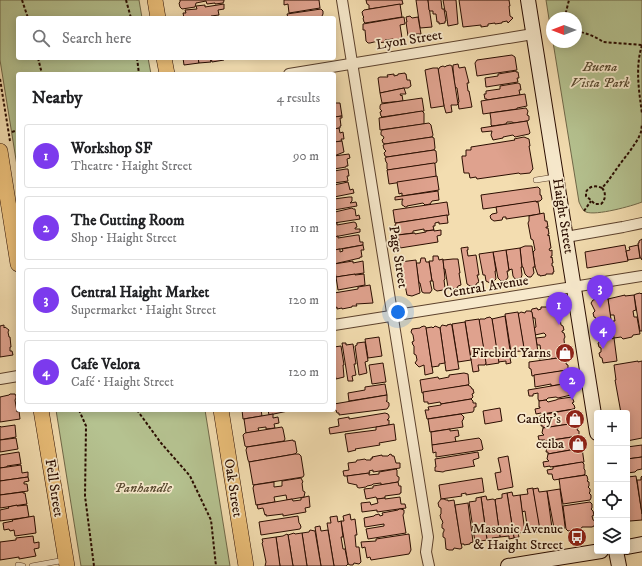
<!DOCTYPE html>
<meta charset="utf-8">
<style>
:root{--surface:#fff;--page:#f6f6f6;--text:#202124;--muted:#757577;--line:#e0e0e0;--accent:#7c3aed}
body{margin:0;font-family:"IM FELL DW Pica",serif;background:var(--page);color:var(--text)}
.controls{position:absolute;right:12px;bottom:12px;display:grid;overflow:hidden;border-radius:4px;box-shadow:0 2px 10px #0003}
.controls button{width:36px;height:36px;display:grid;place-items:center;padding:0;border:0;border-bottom:1px solid var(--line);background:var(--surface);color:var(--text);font:20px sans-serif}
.compass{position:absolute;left:546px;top:12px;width:36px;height:36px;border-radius:50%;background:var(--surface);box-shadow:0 2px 10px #0003;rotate:270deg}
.you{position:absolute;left:398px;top:312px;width:14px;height:14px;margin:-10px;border:3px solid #fff;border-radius:50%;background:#1a73e8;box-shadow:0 0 0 6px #1a73e833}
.badge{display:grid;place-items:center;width:26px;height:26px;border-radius:50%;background:var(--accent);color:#fff;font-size:13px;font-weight:700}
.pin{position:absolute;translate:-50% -33px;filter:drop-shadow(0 1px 2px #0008)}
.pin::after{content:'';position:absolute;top:21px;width:14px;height:12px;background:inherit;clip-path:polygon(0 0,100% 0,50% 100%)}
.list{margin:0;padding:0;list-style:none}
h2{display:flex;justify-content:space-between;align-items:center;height:52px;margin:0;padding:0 16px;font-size:17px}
h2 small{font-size:13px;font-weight:400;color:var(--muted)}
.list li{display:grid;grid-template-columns:26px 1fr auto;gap:12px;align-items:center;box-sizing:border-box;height:64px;margin:0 8px 8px;padding:0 8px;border:1px solid var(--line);border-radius:4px}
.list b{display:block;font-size:15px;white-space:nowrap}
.list p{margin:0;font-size:13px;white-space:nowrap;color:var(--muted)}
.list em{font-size:13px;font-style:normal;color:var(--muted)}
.icon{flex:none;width:22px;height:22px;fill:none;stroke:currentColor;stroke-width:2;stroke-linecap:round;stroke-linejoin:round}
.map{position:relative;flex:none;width:642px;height:566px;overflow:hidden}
.search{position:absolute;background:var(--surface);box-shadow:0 2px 10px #0003;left:16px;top:16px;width:320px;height:44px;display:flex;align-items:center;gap:10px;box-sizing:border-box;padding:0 14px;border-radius:4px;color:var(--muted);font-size:15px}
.panel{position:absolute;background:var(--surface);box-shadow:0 2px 10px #0003;left:16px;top:72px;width:320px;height:340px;border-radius:4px}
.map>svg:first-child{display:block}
.green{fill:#b5c290;stroke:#706848}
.building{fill:#dfa28e;stroke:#2a0d00}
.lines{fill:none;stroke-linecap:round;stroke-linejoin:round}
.lane-casing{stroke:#5c412c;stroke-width:6}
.street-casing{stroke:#5c412c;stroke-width:12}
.secondary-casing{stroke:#2a0d00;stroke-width:16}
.primary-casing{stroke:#2a0d00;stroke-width:16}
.path{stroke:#2a0d00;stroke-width:2;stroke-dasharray:3 2;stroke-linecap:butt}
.lane{stroke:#f7e9cc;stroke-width:5}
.street{stroke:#f7e9cc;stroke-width:10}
.secondary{stroke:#f7e9cc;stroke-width:14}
.primary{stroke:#eabe78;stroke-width:15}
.labels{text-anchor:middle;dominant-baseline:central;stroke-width:3.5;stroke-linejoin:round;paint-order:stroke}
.street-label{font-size:14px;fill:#2a0d00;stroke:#f7e9cc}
.park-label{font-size:14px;font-style:italic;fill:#5b4c32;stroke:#f7e9cc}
.poi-label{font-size:14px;fill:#2a0d00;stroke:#f7e9cc;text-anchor:end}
</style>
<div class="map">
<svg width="642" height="566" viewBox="0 0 642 566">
<rect width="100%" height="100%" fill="#f3ddb0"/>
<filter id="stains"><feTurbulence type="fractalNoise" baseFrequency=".005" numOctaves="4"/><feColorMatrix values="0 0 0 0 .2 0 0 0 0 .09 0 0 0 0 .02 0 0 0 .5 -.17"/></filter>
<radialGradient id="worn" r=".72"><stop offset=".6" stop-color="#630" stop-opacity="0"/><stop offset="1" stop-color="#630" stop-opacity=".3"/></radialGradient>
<g class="green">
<polygon points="0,0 139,0 142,18 18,18 18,58 148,58 151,74 18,74 18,172 0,60"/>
<path d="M 546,0 L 642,0 L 642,202 C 632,206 596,216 586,212 C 582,210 581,206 579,202 L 553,42 L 576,42 L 576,18 L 552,18 L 552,38 Z"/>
<polygon points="56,410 205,410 230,566 81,566"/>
</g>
<g class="building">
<polygon points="180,0 224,0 224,1 223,3 215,4 215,3 207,4 206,1 196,3 195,7 182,9 180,7 179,3 180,2"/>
<polygon points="284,0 319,0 320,8 289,13 288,4 284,5"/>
<polygon points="366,0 402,0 403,4 369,9 369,5 367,4"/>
<polygon points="416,0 428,0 432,27 420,28"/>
<polygon points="428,0 441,0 442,9 444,9 446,21 445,21 445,23 439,24 439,22 437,22 436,14 433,14 433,11 430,11 429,10"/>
<polygon points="443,0 456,0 458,24 448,26 446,11 445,11"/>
<polygon points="459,0 509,0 510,6 509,6 510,16 513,18 508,23 507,21 502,22 502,23 495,24 495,23 488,24 488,26 481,27 481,25 463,27"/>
<polygon points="224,4 224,9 218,10 219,15 211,16 212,18 184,18 183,13 186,13 185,10 197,9 196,6 205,5 205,7"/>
<polygon points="400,4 402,17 365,23 364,22 363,18 364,17 363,16 362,12 364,10"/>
<polygon points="321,9 323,11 323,14 322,16 324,18 288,18 287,14"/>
<polygon points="410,16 412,18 418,17 421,34 415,34 414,37 410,37 409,35 408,36 406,22 407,22 406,17"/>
<polygon points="404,17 405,24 400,25 402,38 400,38 400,39 394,40 393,39 385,40 385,42 378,43 378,41 370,43 368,43 366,41 365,30 363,30 363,24"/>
<polygon points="512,55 515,57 517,70 477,76 475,63 477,60"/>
<polygon points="183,58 198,58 199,63 184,65"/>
<polygon points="198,58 210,58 211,62 199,63"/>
<polygon points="211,58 224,58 224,60 212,62"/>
<polygon points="458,64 459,68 465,67 469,83 467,83 468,91 469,91 472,107 459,109 458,103 459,102 457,88 455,87 453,69 453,65"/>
<polygon points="450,65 452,66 458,104 457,105 451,105 452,112 446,113 444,106 438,70 440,67 443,66 445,67 446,66"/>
<polygon points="433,68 438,68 444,106 431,108 425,70"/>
<polygon points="516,71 516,72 518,72 519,78 517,78 518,82 486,87 485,78 498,76 498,74"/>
<polygon points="405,73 405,74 406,74 407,80 410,80 411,86 408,88 404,88 380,93 378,78 380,77 388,77 387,75 394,74 394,76 398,75 398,74"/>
<polygon points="518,83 520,84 521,90 519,90 520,95 487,100 487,99 485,99 484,94 486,94 486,91 500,89 500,86"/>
<polygon points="404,88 406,94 400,94 401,96 402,95 403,101 382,103 380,93"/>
<polygon points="525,94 527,106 517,108 517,109 483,114 481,101"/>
<polygon points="422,98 424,111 382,117 381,116 380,112 382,111 380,109 380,106 381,104"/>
<polygon points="334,103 340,103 342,116 334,117"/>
<polygon points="526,108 528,111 527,115 529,116 529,120 527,121 514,123 512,122 507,122 506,124 492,126 491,125 491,120 490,113"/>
<polygon points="422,111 424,113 424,124 380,130 379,118"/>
<polygon points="342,116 342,118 340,118 341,126 340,126 340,128 334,129 334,117"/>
<polygon points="527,121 530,133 529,134 515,137 513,135 503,137 503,138 493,140 491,135 492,131 482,132 481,128"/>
<polygon points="429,123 431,125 433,135 432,137 385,144 383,143 382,140 384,138 383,136 381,135 381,132 382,130"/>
<polygon points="339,128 340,133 343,132 344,139 341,139 342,141 334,142 334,129"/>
<polygon points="432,137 434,138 435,148 434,150 387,157 385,156 384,153 386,151 384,149 383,145 385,144"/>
<polygon points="524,137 529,139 530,146 529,146 533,169 532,170 530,173 520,174 519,173 477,179 476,177 470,178 469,173 464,173 462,158 462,156 466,156 466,150 471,150 471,147 515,140 514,139"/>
<polygon points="342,141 344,152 334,156 334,142"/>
<polygon points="434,150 436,151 437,161 436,163 388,170 387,169 387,163 386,162 385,158 387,157"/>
<polygon points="349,154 350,158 347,159 348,166 346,166 346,167 334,169 334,156"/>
<polygon points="434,163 435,164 436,175 436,177 389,184 387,170"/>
<polygon points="346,169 348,169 349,176 347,176 348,181 334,183 334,171"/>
<polygon points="437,176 439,190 402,196 402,193 399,194 397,182"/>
<polygon points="348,182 350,190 353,189 354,193 334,197 334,185"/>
<polygon points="538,187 540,189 540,195 541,195 542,199 540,201 483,209 481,195"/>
<polygon points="438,191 439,200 432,201 430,204 425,205 423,203 407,206 407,207 405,207 404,206 402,205 402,201 403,199 395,200 395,197"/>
<polygon points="349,197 352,197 352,201 350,203 356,202 357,206 334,210 334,199"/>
<polygon points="536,201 536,202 538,202 540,214 506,219 506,217 503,217 502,220 494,221 491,219 490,216 492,214 497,213 496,207"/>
<polygon points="447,202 449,215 395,223 393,210"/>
<polygon points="352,208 353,209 355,209 356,216 359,215 360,219 334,223 334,210 335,210 335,212"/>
<polygon points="544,213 545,221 547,221 548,227 546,227 546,228 548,228 549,234 548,234 548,236 549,235 551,248 549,249 550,251 552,250 552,256 551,256 551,258 552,257 553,263 552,263 552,266 553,266 554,272 553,272 553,274 546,274 546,275 540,276 540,275 538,275 535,267 533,252 535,250 533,240 531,239 528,223 529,221 529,216"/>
<polygon points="447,215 448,223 439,224 439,222 435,223 435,226 433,226 434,230 424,231 424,229 413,231 413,233 398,235 396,234 395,225 396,223"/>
<polygon points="354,222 356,223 357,227 355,228 355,229 360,229 360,232 334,237 334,223 337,223 337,225"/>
<polygon points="434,230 434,231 441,230 441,235 437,236 438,242 400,248 398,235 415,233 415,234 426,232 426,231"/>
<polygon points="357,235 359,235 360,242 363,242 363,245 334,250 334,237 338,236 338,238"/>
<polygon points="642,239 642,260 641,258 640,258 638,243 639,243 639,241"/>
<polygon points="363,245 364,250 361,250 362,257 360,257 360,258 334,264 334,250 340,249 340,252 343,251 342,249"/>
<polygon points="625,245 628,261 587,268 585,252"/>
<polygon points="638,245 640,258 628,260 626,251 630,250 629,247"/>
<polygon points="525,246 532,246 535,267 533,267 534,273 531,277 528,277 525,274 523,267 522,267 520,248"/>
<polygon points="468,247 468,250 467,250 468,256 476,255 479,275 477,275 479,282 477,283 476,285 474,286 470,286 467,284 461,248"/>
<polygon points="520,248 522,267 521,267 522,275 521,278 515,279 513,276 512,269 509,270 506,250"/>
<polygon points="506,250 509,271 507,271 508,277 507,279 504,281 501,281 498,278 493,252"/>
<polygon points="493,252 496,271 495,271 496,279 493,282 490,283 486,281 485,275 483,275 479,254"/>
<polygon points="433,256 438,256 439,260 443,259 445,279 444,280 445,288 443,290 437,291 434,289 433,281 432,281 429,261 433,261"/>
<polygon points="421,258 425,258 426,262 429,262 432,281 430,281 432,290 430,293 424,293 422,292 420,283 419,283 416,263 420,263"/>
<polygon points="453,259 458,259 460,273 459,273 461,285 458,286 457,288 455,289 451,288 451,287 448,287 445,269 444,269 443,260"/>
<polygon points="416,260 420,293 412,296 407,295 404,280 402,275 403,271 401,271 400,262"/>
<polygon points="353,261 353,263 363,261 364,273 336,277 334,264"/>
<polygon points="355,274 355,275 364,274 365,285 338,290 336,277"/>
<polygon points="370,285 373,303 356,304 357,306 352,306 352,307 342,309 342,308 337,309 337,307 335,308 335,309 334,310 334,293 358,289 358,287"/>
<polygon points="640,293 641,294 642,293 642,331 640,331 634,295 636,294"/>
<polygon points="625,295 625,296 634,295 636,310 633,311 634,317 637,317 640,334 633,335 632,337 623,339 621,337 614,338 613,330 614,329 613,321 615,321 614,315 610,315 608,299"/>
<polygon points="602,298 606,298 608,299 613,333 611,333 612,339 614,338 617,361 603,363 602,358 600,357 599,353 601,352 601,348 599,347 598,343 600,342 598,333 596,332 596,328 597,326 596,318 594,317 593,313 595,311 591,303 593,300 597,299 599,301 601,300"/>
<polygon points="558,305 560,307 559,312 561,325 563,326 564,330 562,331 562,332 564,333 565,337 564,339 565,350 567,350 568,354 566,355 567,357 549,359 549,357 539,359 538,352 541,352 540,345 537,345 536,338 545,337 546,335 544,333 535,335 534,328 536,327 535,318 533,318 531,311 532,309 537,308 538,310 541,309 541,307 547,307 548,308"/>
<polygon points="526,311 530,311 532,312 538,352 534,354 527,355 525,355 518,314 521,312 525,313"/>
<polygon points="518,312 524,348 521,349 521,351 511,352 505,314"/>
<polygon points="505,316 511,357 510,358 511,363 506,364 506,361 498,362 492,319"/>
<polygon points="490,317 492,319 499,363 486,365 479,321 480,319 485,319 486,318"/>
<polygon points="479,319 486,363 485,365 478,365 479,371 473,372 465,321"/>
<polygon points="465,322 471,360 458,362 452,324"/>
<polygon points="451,324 452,326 459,369 446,371 440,328 442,325 447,326 447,325"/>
<polygon points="4,325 4,328 5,327 9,330 8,332 9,337 10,337 11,347 10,347 10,351 12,351 13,355 0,357 0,326"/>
<polygon points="424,326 426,327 433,373 425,375 424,365 419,367 415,363 417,360 416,355 414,354 414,346 413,345 412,342 414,341 413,335 411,332 412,329 420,328 421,327"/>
<polygon points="435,326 440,328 445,363 439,364 439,366 432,367 426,328 432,327 433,328"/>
<polygon points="379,337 382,356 368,358 365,339"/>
<polygon points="365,342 368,361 365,362 367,373 359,375 355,346 357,345 357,343"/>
<polygon points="342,343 346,343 346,345 353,344 356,364 354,364 356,375 352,376 353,381 348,381"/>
<polygon points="341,346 344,365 343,365 344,377 336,379 334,368 334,347"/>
<polygon points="565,357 567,359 566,364 568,365 568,369 567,370 532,376 531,369 529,368 529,362"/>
<polygon points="638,361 638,362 642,361 642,438 627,441 627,413 621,413 615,380 616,380 614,365"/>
<polygon points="383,363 386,382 372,384 369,365"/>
<polygon points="567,370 569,383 551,386 551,384 535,387 534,375"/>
<polygon points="464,373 468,374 469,384 468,385 422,393 420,380 438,377 439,379 449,377 449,375"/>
<polygon points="569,383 571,384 572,388 571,389 572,390 572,394 571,395 558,398 556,397 548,398 546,400 539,401 538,399 538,393 533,394 533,396 529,396 528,390"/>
<polygon points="385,384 387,395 349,401 348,393 365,390 365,387"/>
<polygon points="468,385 471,387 472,389 473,389 474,393 472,394 473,397 471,399 441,404 440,402 428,404 428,402 424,402 423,392"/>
<polygon points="10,394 15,394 16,396 16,398 15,400 17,412 19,411 20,419 0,422 0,397 9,395"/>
<polygon points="387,395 387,401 386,401 389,403 389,406 387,409 339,415 339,413 337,413 336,410 329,411 329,410 334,410 334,404"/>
<polygon points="572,397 574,402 572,403 574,405 575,408 574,409 542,414 541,413 536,414 535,409 540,408 540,407 539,407 539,401 546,400 548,402 556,400 558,399"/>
<polygon points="471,399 473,401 473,403 476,403 476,407 474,407 474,410 473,412 427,419 425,410 429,410 428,407 441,405 441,404"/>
<polygon points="500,408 502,421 485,424 483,411"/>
<polygon points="574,409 576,411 575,415 577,417 577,419 576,423 543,428 543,426 541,426 542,421 536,422 536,417 541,416 541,415"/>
<polygon points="242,410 261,410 262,416 243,419"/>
<polygon points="268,410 288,410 288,411 269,415"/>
<polygon points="385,413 388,414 389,416 389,418 387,420 389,420 389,425 330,434 329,428 339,426 338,419 349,417 349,419"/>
<polygon points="273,414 273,418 278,417 279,423 274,424 275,428 266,429 266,427 258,428 259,431 246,433 244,419"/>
<polygon points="461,414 464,417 463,420 462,421 463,427 430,432 428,419"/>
<polygon points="576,423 578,425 578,428 577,430 579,431 579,434 578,436 546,441 545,440 539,440 538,436 544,435 542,433 543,428"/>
<polygon points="394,424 396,440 379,443 380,445 355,449 356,450 348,452 345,434 376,430 376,427"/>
<polygon points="15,425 16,437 0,440 0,426 1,427"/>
<polygon points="282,427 283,429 285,439 284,441 247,447 245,446 243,435 245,433"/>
<polygon points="450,429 450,431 458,430 459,436 455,437 456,442 432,445 431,432"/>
<polygon points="579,436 581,448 548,454 548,452 546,452 547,447 542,448 541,443 546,443 546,441"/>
<polygon points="16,438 18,449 0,452 0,440"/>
<polygon points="479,438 481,440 483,449 482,450 436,457 436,452 433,453 432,445"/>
<polygon points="293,440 293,441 295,441 297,452 295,454 249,462 248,460 246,450 247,447"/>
<polygon points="642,445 642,457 627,459 627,447"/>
<polygon points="582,448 584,462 550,467 550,466 544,467 543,462 549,461 547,459 548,454"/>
<polygon points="19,452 21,464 7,466 7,467 0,468 0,455"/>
<polygon points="478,452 479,458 473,460 474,465 475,466 445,471 443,472 435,471 435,467 436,467 435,459"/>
<polygon points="295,454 299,454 301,456 304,475 303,477 253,485 249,462"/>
<polygon points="390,454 392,455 392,456 394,456 396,463 400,463 400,468 373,472 373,470 369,471 370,473 347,476 344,476 343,471 349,470 348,463 356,462 357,460 359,460 365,459 366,460 371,460 371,458 373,458 372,457 382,455 382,456 388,456"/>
<polygon points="508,456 513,487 498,490 495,473 501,472 498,458"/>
<polygon points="642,457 642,469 637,470 635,472 627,473 627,459"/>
<polygon points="582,462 584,464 584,469 585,470 585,474 584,475 554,480 553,479 552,474 548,474 547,470 553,469 553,467"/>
<polygon points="21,465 22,473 28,472 28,477 0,481 0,468"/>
<polygon points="396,469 397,470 397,476 399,477 399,480 398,482 381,485 381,483 373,484 372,485 367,486 366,487 359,488 357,487 357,485 348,483 347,476 369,473 369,475 379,474 379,472"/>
<polygon points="586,475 587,476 588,480 587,481 589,482 589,486 588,487 590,489 590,492 589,493 591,495 591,498 590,500 563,504 560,487 560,486 559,479"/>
<polygon points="636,476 642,514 642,520 630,521 628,520 628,517 627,517 627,482 628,482 628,477"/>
<polygon points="642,476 642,514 637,480 641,480 641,477"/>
<polygon points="28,477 29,481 24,482 24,484 27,484 28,491 0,495 0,481"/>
<polygon points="301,478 303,482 302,483 303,491 305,492 304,497 287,500 286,495 274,497 275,502 256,505 253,488 254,485 274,482 274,487 282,486 282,481"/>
<polygon points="482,478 484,492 466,495 466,493 461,494 462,496 441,499 439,485"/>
<polygon points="398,482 399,486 401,486 401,493 400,493 400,494 385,496 385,498 377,499 376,497 366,499 364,489 373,488 373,486"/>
<polygon points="533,488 541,532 530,533 530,532 528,532 525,511 522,512 520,495 528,494 527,489"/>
<polygon points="538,488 539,492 547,491 552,528 540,530 533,489"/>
<polygon points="560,489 565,526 565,528 556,529 555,528 554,528 547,491"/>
<polygon points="23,492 23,493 25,493 27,504 0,508 0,495"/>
<polygon points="512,492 513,496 520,495 525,532 518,533 519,537 514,538 507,493"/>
<polygon points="507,493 514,538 509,539 509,536 500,537 495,500 496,499 502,498 502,494"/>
<polygon points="309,496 310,507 305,508 306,512 283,516 283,514 266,516 266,514 265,515 263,508 258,509 257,505 263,504 292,499 293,501 301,500 301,498"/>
<polygon points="486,496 487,500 493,499 495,500 500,537 492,538 493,541 489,542 489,539 487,539 481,497"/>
<polygon points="400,497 401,504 405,504 406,508 377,512 377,510 362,512 361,503 370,502 371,505 378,503 377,499 385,498 385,499"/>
<polygon points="481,497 487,540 475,542 469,502 476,501 476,498"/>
<polygon points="441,499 444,499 446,500 448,500 448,501 454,500 462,548 460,549 454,548 453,550 449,550 446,549 445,538 443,537 443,533 444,531 444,529 442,528 442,524 443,523 442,520 441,519 440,515 441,514 441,508 439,507 438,503"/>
<polygon points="590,502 592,504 592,508 591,509 593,511 594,515 592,516 593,520 595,521 595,524 594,526 592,527 582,527 581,529 573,529 572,530 568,531 566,529 563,506"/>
<polygon points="468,503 473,542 470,543 470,544 464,545 464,544 461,544 455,505"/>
<polygon points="17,505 17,506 27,505 29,517 0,521 0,510 9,508 8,507"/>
<polygon points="399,509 401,509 404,510 404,513 403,515 406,533 368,539 366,529 384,526 384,524 365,527 364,518 374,516 375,515 379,514 380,516 383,515 382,513 398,510"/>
<polygon points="350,514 351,520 355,519 357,535 355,535 356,547 359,547 361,562 359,564 354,563 353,565 350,565 348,564 341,521 344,521 343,516"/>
<polygon points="34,516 36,533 15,536 14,530 10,531 9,529 4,530 3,523 13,521 12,520"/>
<polygon points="298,516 299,523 300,524 301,527 300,529 261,535 259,522"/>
<polygon points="337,516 338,522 341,521 343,537 341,537 343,549 345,549 348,564 346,566 334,566 327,523 331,523 330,517"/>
<polygon points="320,526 321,531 328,530 334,566 321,566 315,527"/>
<polygon points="310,530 315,531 321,566 307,566 302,533 309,532"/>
<polygon points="294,533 295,534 302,533 307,566 293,566 288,535"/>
<polygon points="287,534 288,535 293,566 280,566 276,537 283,536"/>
<polygon points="409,534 411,550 409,554 371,560 370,557 367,558 365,547 362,548 361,542 376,541 376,539"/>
<polygon points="33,536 34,543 39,542 39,548 34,549 36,556 19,559 19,557 0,560 0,542 16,540 16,538"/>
<polygon points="276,537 280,566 265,566 266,562 263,547 262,543 263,542 262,539"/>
</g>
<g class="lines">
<g class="lane-casing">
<g id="lane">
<polyline points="536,180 555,177"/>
<polyline points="18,565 23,566"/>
<polyline points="32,566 65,560"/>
</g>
</g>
<g class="street-casing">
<g id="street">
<polyline points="342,0 428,537 426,552 429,566"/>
<polyline points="289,74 533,34"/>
<polyline points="566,237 623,227 642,223"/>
<polyline points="334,325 642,276"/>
<polyline points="0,379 18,376"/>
</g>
</g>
<g class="secondary-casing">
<g id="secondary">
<polyline points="528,0 597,433"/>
<polyline points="627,547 642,544"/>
<polyline points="616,551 619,566"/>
<polyline points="508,566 601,551"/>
</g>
</g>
<g class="primary-casing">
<g id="primary">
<polyline points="155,0 158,18"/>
<polyline points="164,58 167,74"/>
<polyline points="0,151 18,264"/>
<polyline points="41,410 67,566"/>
<polyline points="221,410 246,566"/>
</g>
</g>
<g class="path">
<polyline points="22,0 28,18"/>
<polyline points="126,0 131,18"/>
<polyline points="568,18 566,12 569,0"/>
<path d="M 576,31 C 586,33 595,36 603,42 L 642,45"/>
<polyline points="551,32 552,32"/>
<path d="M 642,45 C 635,68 639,90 642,114"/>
<polyline points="38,58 42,74"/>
<polyline points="137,58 139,74"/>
<polyline points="0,79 10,141"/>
<polyline points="12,132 18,130"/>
<path d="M 602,188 C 606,192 606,200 601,204 L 595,204 L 586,196 L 586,192 C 589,186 596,185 602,188 L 608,181 L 620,164 L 630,151 L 638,139 L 641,132 L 642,124"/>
<polyline points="584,211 591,201"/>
<polyline points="79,410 86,426 85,496 94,566"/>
<polyline points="137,410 161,443 190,476 211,520 216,566"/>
</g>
<use href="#lane" class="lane"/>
<use href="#street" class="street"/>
<use href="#secondary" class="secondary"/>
<use href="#primary" class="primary"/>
</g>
<defs>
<g id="shop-disc" transform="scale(1)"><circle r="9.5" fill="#8f2418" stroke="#f7e9cc"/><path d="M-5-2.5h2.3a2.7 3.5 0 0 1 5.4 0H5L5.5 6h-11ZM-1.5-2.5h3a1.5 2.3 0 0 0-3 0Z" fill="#fff"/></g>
<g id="bus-disc" transform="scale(1)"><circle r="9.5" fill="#8f2418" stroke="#f7e9cc"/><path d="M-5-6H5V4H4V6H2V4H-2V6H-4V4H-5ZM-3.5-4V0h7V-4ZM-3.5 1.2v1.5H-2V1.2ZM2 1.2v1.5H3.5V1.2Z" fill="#fff"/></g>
</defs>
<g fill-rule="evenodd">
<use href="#shop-disc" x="565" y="353"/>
<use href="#shop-disc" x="575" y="419"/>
<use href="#shop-disc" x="578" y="444"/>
<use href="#bus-disc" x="577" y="537"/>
</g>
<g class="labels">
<g class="street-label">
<text transform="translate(409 40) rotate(-9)">Lyon Street</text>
<text transform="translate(563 216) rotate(81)">Haight Street</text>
<text transform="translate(398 257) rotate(81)">Page Street</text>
<text transform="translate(486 287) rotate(-9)">Central Avenue</text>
<text transform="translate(54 488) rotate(81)">Fell Street</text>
<text transform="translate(233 488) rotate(81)">Oak Street</text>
</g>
<g class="park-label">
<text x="600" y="67">Buena<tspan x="600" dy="16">Vista Park</tspan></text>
<text x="143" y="488">Panhandle</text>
</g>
<g class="poi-label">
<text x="551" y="353">Firebird Yarns</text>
<text x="561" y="419">Candy's</text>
<text x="564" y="444">ceiba</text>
<text x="563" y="529">Masonic Avenue<tspan x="563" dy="16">&amp; Haight Street</tspan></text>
</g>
</g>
<rect width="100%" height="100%" filter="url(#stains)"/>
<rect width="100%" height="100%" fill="url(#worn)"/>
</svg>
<div class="controls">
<button>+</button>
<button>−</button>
<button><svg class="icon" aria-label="locate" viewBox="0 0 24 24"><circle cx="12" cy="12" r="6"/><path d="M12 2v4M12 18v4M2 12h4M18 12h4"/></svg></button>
<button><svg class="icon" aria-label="layers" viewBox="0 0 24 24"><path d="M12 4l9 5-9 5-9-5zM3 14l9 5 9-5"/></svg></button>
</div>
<svg class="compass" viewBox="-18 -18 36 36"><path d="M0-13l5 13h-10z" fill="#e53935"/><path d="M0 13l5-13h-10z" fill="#757577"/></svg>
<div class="you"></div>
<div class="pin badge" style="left:559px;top:325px">1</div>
<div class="pin badge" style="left:572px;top:400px">2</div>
<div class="pin badge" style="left:600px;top:308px">3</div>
<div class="pin badge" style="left:603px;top:349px">4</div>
<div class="search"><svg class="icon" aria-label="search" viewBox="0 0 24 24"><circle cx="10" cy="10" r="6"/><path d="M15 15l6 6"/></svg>Search here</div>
<section class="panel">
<h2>Nearby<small>4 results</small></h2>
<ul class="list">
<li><span class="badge">1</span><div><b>Workshop SF</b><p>Theatre · Haight Street</p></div><em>90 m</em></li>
<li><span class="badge">2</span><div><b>The Cutting Room</b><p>Shop · Haight Street</p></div><em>110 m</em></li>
<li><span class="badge">3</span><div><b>Central Haight Market</b><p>Supermarket · Haight Street</p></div><em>120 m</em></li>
<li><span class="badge">4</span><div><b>Cafe Velora</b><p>Café · Haight Street</p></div><em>120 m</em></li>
</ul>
</section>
</div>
